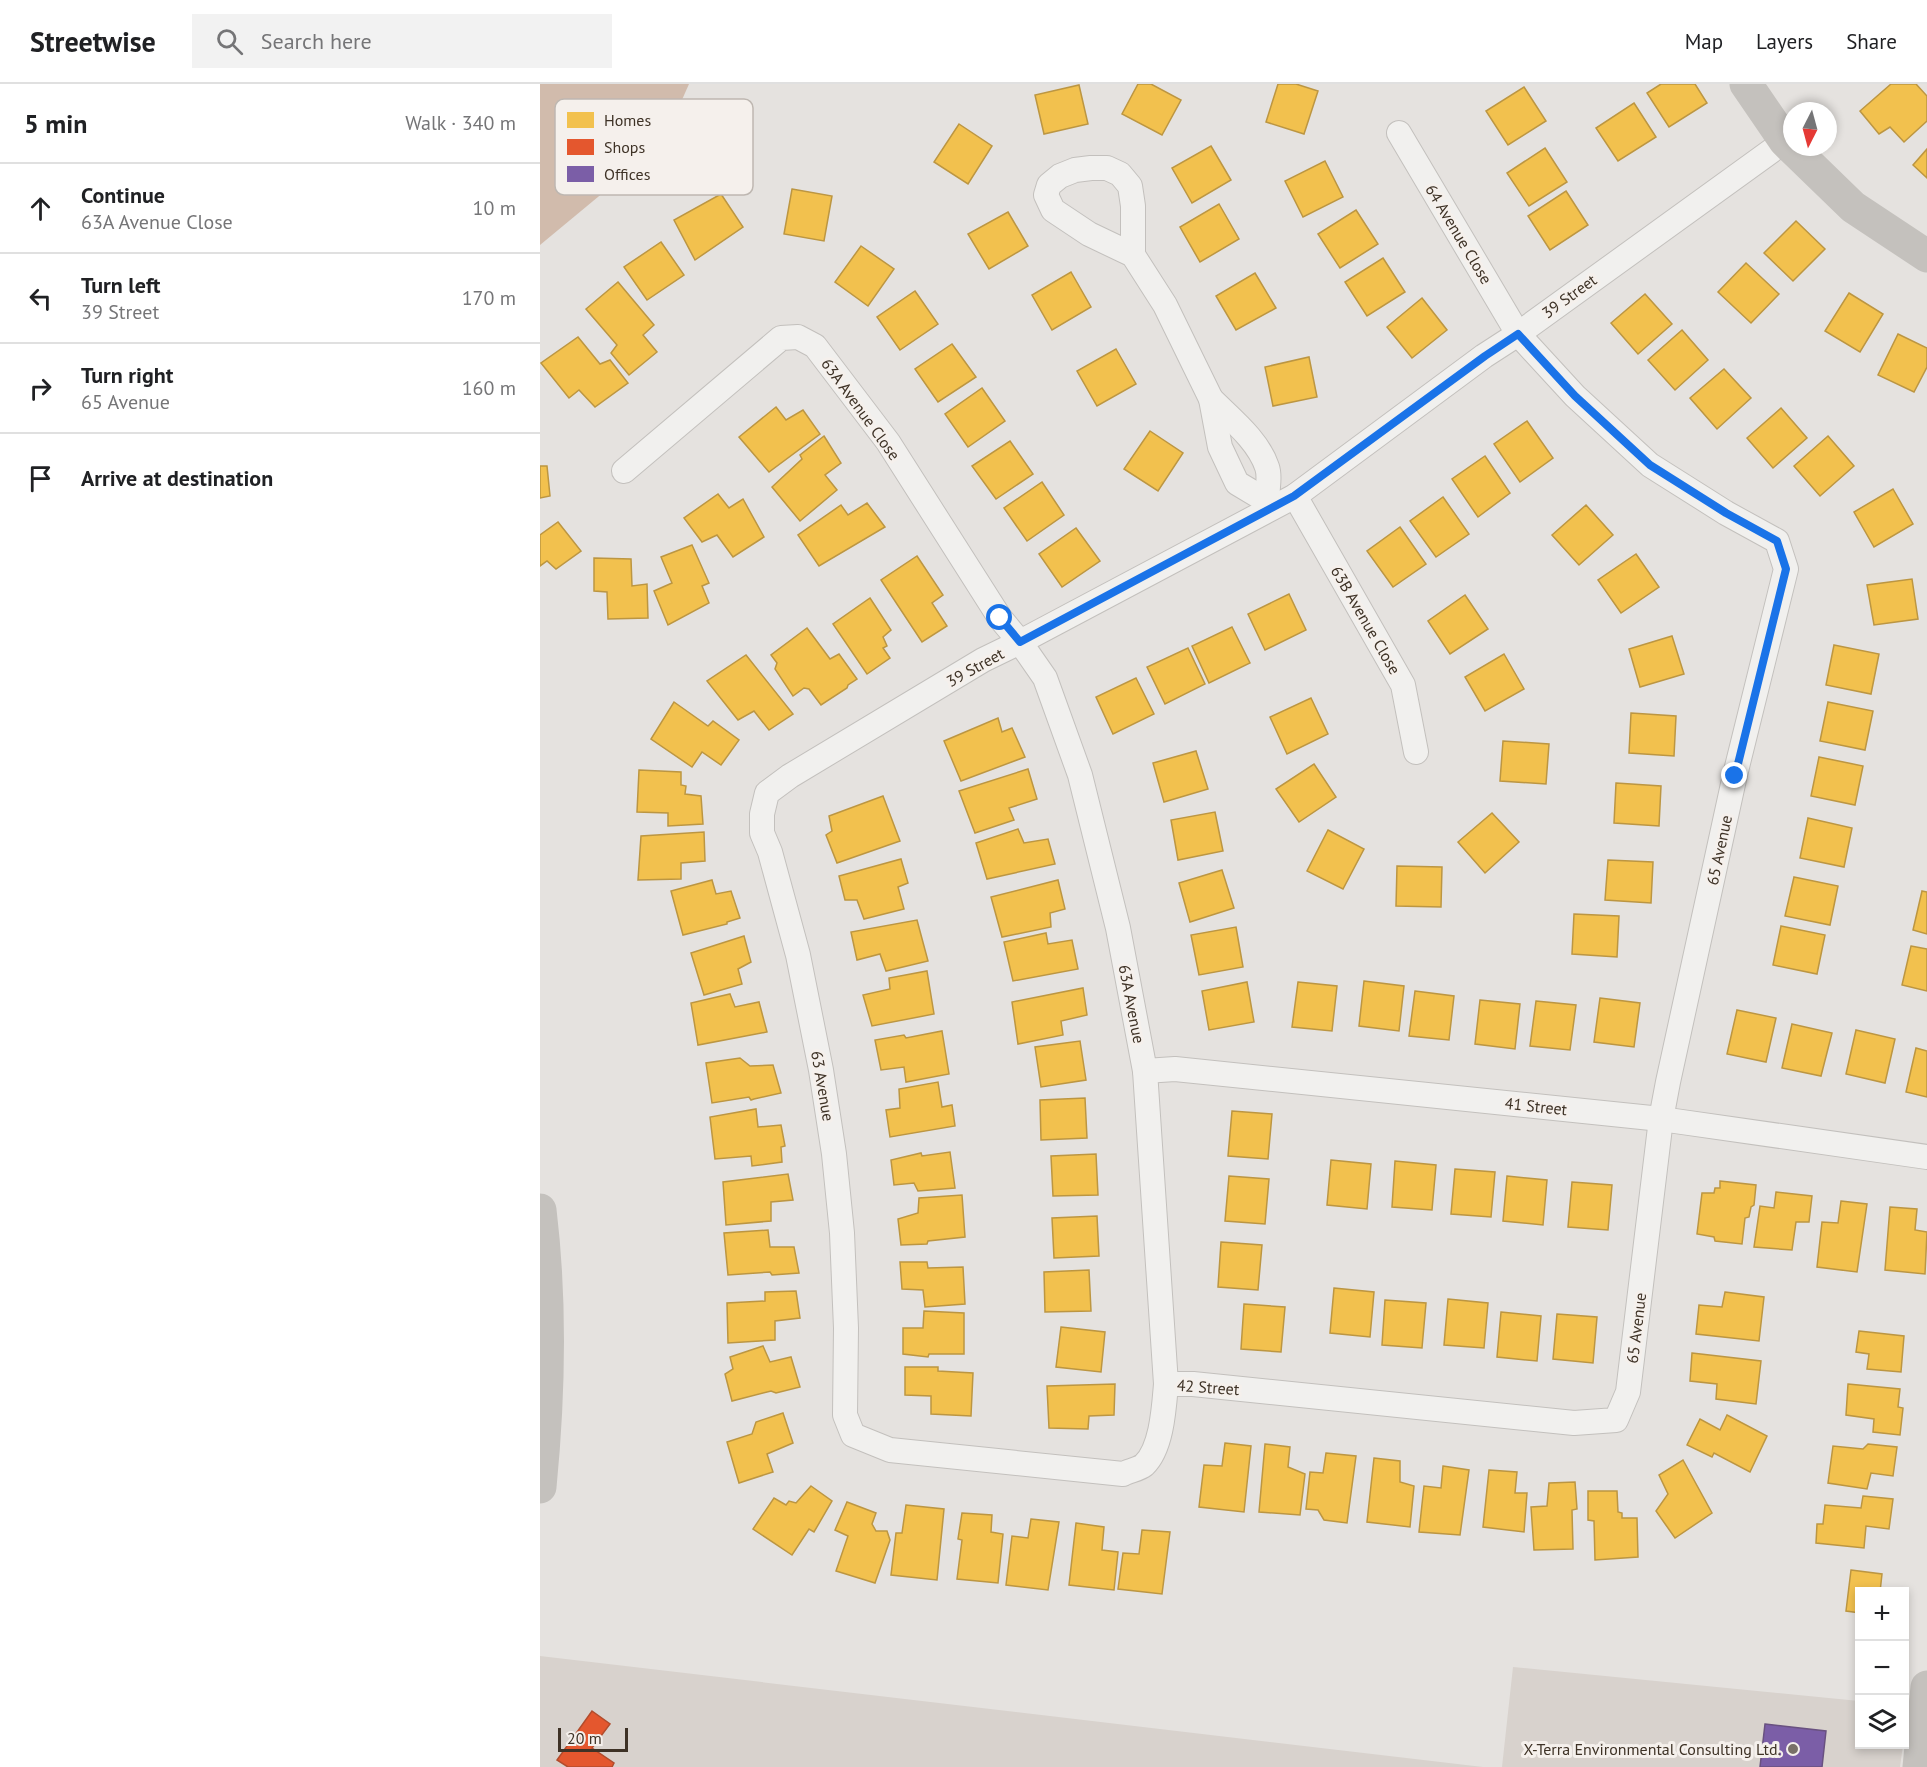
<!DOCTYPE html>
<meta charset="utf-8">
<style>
:root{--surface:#fff;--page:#f2f2f2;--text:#202124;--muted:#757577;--line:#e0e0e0}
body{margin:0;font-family:"PT Sans",sans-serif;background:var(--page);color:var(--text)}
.controls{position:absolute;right:18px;bottom:18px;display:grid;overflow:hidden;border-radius:0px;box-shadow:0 3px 9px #0003}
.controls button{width:54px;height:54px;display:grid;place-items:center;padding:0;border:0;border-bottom:2px solid var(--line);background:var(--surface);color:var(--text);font:30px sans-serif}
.compass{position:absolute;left:1243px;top:18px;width:54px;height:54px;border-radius:50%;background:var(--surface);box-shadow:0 3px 9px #0003;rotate:186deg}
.scale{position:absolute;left:18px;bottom:15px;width:70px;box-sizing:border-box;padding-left:6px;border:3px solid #3e3226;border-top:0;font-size:16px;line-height:21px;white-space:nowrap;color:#3e3226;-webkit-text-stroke:4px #f5f0ec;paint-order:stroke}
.stop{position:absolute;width:18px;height:18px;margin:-14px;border:4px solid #1a73e8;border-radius:50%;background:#fff}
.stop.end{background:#1a73e8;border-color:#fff;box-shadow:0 2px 6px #0008}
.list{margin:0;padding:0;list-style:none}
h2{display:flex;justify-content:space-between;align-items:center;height:78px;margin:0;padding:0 24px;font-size:26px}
h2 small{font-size:20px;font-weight:400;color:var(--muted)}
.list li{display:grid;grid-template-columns:39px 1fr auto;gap:18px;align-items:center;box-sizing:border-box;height:90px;padding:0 24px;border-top:2px solid var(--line)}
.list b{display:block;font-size:22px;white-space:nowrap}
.list p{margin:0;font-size:20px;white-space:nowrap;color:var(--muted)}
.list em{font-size:20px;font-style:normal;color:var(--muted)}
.icon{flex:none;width:33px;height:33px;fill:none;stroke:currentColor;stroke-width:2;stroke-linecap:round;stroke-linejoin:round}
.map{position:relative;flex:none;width:1387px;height:1683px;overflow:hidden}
header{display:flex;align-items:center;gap:36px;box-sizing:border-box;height:84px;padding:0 30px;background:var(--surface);border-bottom:2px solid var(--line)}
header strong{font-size:28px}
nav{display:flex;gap:33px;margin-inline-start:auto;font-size:21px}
.search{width:420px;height:54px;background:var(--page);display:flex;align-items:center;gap:15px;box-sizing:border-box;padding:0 21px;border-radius:0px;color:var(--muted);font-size:22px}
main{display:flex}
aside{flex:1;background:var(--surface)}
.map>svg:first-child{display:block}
.built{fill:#d8d2cd}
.water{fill:#d1bbac}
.homes{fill:#f2c14e;stroke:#bc9642;stroke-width:1.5}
.shops{fill:#e4572e;stroke:#b24c2c;stroke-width:1.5}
.offices{fill:#7b5ea7;stroke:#695180;stroke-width:1.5}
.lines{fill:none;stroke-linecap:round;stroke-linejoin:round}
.street-casing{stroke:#c3c0bd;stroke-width:26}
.street{stroke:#f1f0ee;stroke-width:24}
.secondary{stroke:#c4c1bd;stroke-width:33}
.route{stroke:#1a73e8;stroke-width:8}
.poi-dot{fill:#787067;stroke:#f5f0ec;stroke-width:2}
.labels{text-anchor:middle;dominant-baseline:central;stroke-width:6;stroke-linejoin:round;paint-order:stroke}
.street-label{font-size:16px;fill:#3e3226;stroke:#f5f0ec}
.poi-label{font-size:16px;fill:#3e3226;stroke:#f5f0ec;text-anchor:end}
.key{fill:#f5f0ec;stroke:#beb7b1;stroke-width:1.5}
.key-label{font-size:16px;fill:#3e3226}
</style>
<header>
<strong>Streetwise</strong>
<div class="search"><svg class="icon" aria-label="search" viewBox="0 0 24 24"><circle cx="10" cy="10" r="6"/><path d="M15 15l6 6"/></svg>Search here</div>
<nav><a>Map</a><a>Layers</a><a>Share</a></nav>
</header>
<main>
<aside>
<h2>5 min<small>Walk · 340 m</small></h2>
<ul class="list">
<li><svg class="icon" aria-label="ahead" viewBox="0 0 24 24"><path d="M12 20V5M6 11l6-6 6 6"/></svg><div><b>Continue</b><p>63A Avenue Close</p></div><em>10 m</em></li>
<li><svg class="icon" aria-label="left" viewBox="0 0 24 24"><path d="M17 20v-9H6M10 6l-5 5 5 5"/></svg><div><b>Turn left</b><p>39 Street</p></div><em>170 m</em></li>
<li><svg class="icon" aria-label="right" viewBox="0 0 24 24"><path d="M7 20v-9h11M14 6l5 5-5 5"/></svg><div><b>Turn right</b><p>65 Avenue</p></div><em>160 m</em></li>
<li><svg class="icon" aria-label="arrive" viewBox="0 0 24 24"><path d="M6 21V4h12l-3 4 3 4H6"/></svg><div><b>Arrive at destination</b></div></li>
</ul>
</aside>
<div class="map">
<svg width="1387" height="1683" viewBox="0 0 1387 1683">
<rect width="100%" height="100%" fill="#e5e2df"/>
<g class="built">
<polygon points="0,1572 943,1683 0,1683"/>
<polygon points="973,1583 1319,1617 1320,1660 1363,1661 1360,1683 962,1683"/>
</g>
<polygon class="water" points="0,0 149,0 133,36 111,69 0,161"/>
<g class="homes">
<polygon points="598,0 611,0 641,16 622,51 582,30"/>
<polygon points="738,0 756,0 778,7 764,50 726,38"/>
<polygon points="1121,0 1155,0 1167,19 1129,43 1107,9"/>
<polygon points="1351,0 1376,0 1387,12 1387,37 1364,58 1350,43 1339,50 1320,27"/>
<polygon points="539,1 548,40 504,50 495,11"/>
<polygon points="984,3 1006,37 968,61 946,27"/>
<polygon points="1094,19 1116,53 1078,77 1056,44"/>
<polygon points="419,40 452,62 428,100 394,78"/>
<polygon points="671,62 691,96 652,119 632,84"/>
<polygon points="1005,64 1027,98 989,122 967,89"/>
<polygon points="1387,65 1387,94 1373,81"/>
<polygon points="785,77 803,113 763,133 745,97"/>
<polygon points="252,105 292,112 284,157 244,150"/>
<polygon points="1026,107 1048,141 1010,166 988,132"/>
<polygon points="181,110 203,143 155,176 134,136"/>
<polygon points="679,120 699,155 660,178 640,143"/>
<polygon points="816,126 838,160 800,184 778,150"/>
<polygon points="468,128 488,162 449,185 428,150"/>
<polygon points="1256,137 1285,165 1253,197 1224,169"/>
<polygon points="121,158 144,191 107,216 84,183"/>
<polygon points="321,162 354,185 328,222 295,198"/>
<polygon points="843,174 865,208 827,232 805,198"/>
<polygon points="1206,179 1239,210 1211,239 1178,208"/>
<polygon points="531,188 551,223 512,246 492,211"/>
<polygon points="715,189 736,224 696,246 676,212"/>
<polygon points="78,198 114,241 103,251 117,268 89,291 71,269 77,261 46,225"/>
<polygon points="375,207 398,240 360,266 337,233"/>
<polygon points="1309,209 1343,230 1320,268 1285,247"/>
<polygon points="1105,210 1132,240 1098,270 1071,239"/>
<polygon points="882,214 907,246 872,274 847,243"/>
<polygon points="1142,246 1168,276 1135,306 1108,276"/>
<polygon points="1358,250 1387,264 1387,283 1374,308 1338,291"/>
<polygon points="38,253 60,280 70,276 88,299 55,323 39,306 29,314 1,279"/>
<polygon points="412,260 436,293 398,318 375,285"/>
<polygon points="576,265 596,300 557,322 537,287"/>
<polygon points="769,273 777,313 733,322 725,283"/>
<polygon points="1184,285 1211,314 1177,345 1150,314"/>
<polygon points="442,304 465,337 428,363 405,330"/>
<polygon points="236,323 246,336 263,326 280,350 229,388 199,353"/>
<polygon points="1241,324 1267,354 1233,384 1207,354"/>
<polygon points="987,337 1013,374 980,398 954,360"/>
<polygon points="610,347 643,369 618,407 584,385"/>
<polygon points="284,352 301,379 285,391 297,406 260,437 232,403 262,375 260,371"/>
<polygon points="1288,352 1314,382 1280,412 1254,382"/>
<polygon points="470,357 493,390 456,415 432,382"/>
<polygon points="945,372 970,409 938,433 912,395"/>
<polygon points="0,382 7,382 10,412 0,414"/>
<polygon points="502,398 524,431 487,457 464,424"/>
<polygon points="1353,405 1373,440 1334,463 1314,428"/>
<polygon points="178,410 189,424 203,415 224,453 193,473 177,451 162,458 144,434"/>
<polygon points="903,413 929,450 896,473 870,437"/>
<polygon points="327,419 345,443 279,482 258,451 301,421 308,431"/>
<polygon points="1046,421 1073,451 1039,481 1012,451"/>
<polygon points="18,438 41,467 16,485 7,477 0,482 0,451"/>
<polygon points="860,443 886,480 853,503 827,467"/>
<polygon points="536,444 560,477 522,503 499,470"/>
<polygon points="152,461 169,499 162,502 169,519 128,541 114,507 132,499 121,473"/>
<polygon points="1096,470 1119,503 1081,529 1058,496"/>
<polygon points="377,472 403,511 392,519 407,542 382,558 341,496"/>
<polygon points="54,474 91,475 92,502 107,500 108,534 68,535 67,508 54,507"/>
<polygon points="1372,495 1378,535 1334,541 1327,501"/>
<polygon points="749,510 766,546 725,566 708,530"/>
<polygon points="925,511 948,545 910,570 888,537"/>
<polygon points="330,514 351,546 343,553 347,562 343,564 350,574 327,590 293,540"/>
<polygon points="692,543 710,579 669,599 652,562"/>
<polygon points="267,544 290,575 299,570 317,595 308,601 307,604 281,621 269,605 264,604 253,612 235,585 237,579 231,571"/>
<polygon points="1132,552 1144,590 1100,603 1089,565"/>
<polygon points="1294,561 1339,570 1331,610 1286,601"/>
<polygon points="648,564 665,600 625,620 607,583"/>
<polygon points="964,570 984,605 945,627 925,593"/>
<polygon points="206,571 253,630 229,646 214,627 198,636 167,597"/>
<polygon points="596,594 614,630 573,650 556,613"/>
<polygon points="771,614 788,650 747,670 730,633"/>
<polygon points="134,618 168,642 173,637 199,656 181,681 162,668 152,683 111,655"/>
<polygon points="1288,618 1333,627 1325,666 1280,657"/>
<polygon points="1091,629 1136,632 1134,672 1089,669"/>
<polygon points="458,634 462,648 472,644 485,673 421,697 404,657"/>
<polygon points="963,657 1009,660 1006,700 960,697"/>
<polygon points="656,667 668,705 624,718 613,679"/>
<polygon points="1279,673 1323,682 1315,721 1271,712"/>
<polygon points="774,680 796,713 759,738 736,705"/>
<polygon points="488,685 497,715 469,724 474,736 435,749 419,707"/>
<polygon points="99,686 141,688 141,701 146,702 145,710 161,712 163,740 128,742 128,729 97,728"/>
<polygon points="1076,699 1121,702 1119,742 1074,739"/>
<polygon points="343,712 360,757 297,779 286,751 292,747 289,732"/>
<polygon points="675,728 683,767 638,776 631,736"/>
<polygon points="952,729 979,758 945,789 918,758"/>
<polygon points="1268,734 1312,744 1304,783 1260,774"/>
<polygon points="478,745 484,759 508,755 515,780 447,795 436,759"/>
<polygon points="788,746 824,765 803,805 767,787"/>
<polygon points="164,748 165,777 141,779 141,795 98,796 101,752"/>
<polygon points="361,775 368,799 358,803 364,825 324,835 317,816 305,816 299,792"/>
<polygon points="1068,776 1113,778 1111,819 1065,816"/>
<polygon points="857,782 902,783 901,823 856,822"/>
<polygon points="682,786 694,824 650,838 639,799"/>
<polygon points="1254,793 1298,802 1290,841 1245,832"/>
<polygon points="172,796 176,810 191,807 200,834 187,838 187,840 143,851 131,807"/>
<polygon points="518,796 525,825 510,829 511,843 462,853 451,813"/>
<polygon points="1382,807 1387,808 1387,850 1373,846"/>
<polygon points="1034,830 1079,832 1077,873 1032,870"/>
<polygon points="377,836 388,877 346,887 340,870 317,876 311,848"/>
<polygon points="1241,842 1285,851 1277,890 1233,881"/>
<polygon points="696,843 703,883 659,891 651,851"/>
<polygon points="506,849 508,860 532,856 538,885 473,897 464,858"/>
<polygon points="204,852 211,878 198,885 202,900 164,911 151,869"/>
<polygon points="1371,862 1387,865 1387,907 1362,901"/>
<polygon points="387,887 394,930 332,942 323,911 350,905 349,894"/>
<polygon points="824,897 864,902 859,947 819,942"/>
<polygon points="707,898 714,938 669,946 662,907"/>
<polygon points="758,898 797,902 792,947 752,943"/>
<polygon points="543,904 547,931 521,937 523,951 478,960 472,918"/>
<polygon points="875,907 914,912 909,956 869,952"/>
<polygon points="190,910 195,923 219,918 227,948 158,961 151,919"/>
<polygon points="1060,914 1100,919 1094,963 1054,958"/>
<polygon points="940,916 980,920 975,965 935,960"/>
<polygon points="996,917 1036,921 1030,966 990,962"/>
<polygon points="1197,926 1236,934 1226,978 1187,970"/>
<polygon points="1252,940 1292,949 1281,992 1242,984"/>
<polygon points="1316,946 1355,955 1345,999 1306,990"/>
<polygon points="402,947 409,990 366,998 364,983 341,986 335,956 364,951 366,954"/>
<polygon points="540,957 546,996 501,1003 495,963"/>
<polygon points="1376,964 1387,967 1387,1013 1366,1008"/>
<polygon points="200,974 210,982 233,981 241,1009 214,1015 211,1016 209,1013 172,1019 166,979"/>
<polygon points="398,998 402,1023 412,1021 415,1042 350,1053 346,1026 360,1024 359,1005"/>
<polygon points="545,1014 547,1054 501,1056 500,1016"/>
<polygon points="216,1025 218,1043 241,1041 245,1062 241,1063 242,1078 212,1082 211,1072 175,1075 170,1033"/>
<polygon points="692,1027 732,1030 728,1075 688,1072"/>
<polygon points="410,1068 415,1104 378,1107 374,1099 354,1101 351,1076 381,1069 382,1072"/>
<polygon points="556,1070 558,1111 513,1112 511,1072"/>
<polygon points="791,1076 831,1080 827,1125 787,1121"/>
<polygon points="855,1077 896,1081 892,1126 852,1123"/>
<polygon points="915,1085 955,1088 951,1133 911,1130"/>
<polygon points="248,1090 253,1116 231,1118 231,1137 186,1141 183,1098"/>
<polygon points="689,1092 729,1095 725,1140 685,1137"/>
<polygon points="967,1092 1007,1096 1003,1141 963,1137"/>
<polygon points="1180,1097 1216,1101 1214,1121 1211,1123 1209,1133 1205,1134 1202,1160 1175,1157 1174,1153 1157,1150 1162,1109 1174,1109 1175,1104 1180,1104"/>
<polygon points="1032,1098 1072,1101 1068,1146 1028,1143"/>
<polygon points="1236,1108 1272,1112 1269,1138 1256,1138 1252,1166 1214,1163 1220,1122 1234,1124"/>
<polygon points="422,1111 425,1153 388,1157 387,1160 361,1161 358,1135 378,1129 379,1114"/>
<polygon points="1301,1117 1327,1120 1317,1188 1277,1183 1282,1138 1298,1139"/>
<polygon points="1350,1123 1377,1125 1375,1146 1387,1148 1385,1190 1345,1186"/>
<polygon points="557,1132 559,1172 514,1174 512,1134"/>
<polygon points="228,1146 230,1163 254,1163 259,1189 232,1191 230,1188 188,1191 184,1149"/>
<polygon points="681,1158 722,1161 718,1206 678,1203"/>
<polygon points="360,1178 387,1178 388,1184 423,1183 425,1220 385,1223 383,1206 362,1205"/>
<polygon points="549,1186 551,1227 505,1228 504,1188"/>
<polygon points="794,1204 834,1208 830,1253 790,1249"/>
<polygon points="256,1207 260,1234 235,1237 235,1256 188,1259 187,1219 225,1217 225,1208"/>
<polygon points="1185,1208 1224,1213 1219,1257 1156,1250 1159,1221 1182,1223"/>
<polygon points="908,1215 948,1219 944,1264 904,1261"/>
<polygon points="845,1216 886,1219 882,1264 842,1261"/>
<polygon points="704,1220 745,1223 741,1268 701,1265"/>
<polygon points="384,1227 424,1229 424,1270 389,1270 388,1273 363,1270 363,1244 383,1244"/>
<polygon points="961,1228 1001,1232 997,1277 957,1273"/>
<polygon points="1017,1230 1057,1233 1053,1279 1013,1275"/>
<polygon points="521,1243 565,1248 561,1288 516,1283"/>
<polygon points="1319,1247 1364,1252 1361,1288 1327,1285 1329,1270 1316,1268"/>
<polygon points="223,1262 230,1278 251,1273 260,1303 236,1309 231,1307 192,1317 185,1290 193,1285 190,1273"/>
<polygon points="1152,1269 1221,1277 1216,1320 1176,1315 1177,1300 1150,1297"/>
<polygon points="365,1283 398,1283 398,1287 433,1289 431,1332 391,1330 391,1312 365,1311"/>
<polygon points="575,1300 574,1331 549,1332 548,1345 509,1344 507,1302"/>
<polygon points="1308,1300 1360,1305 1358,1323 1363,1324 1360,1351 1333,1348 1334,1335 1306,1331"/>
<polygon points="243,1329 253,1359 227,1370 233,1388 199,1399 187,1358 212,1350 216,1338"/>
<polygon points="1187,1331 1227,1352 1210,1388 1174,1369 1172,1373 1147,1361 1160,1335 1180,1346"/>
<polygon points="685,1359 711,1362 704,1428 659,1423 664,1381 682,1382"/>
<polygon points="725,1360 750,1363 748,1383 765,1390 760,1431 719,1428"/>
<polygon points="1328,1360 1357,1363 1353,1392 1331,1389 1327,1405 1288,1399 1293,1362 1323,1365"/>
<polygon points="786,1369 816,1372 807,1439 784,1436 778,1426 766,1425 770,1388 783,1389"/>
<polygon points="834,1374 860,1377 860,1398 874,1402 870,1443 827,1438"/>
<polygon points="1143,1376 1172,1429 1135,1454 1116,1427 1128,1410 1119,1391"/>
<polygon points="903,1382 929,1386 920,1451 879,1448 884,1402 901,1404"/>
<polygon points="949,1386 977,1388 975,1409 987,1409 984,1448 943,1443"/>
<polygon points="1035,1398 1037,1425 1032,1426 1033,1465 994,1466 991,1423 1007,1422 1009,1399"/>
<polygon points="271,1402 292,1417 274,1448 269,1445 252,1471 213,1445 234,1414 246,1421 249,1417 256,1419"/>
<polygon points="1048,1407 1077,1407 1078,1428 1082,1429 1082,1434 1097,1434 1098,1473 1055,1476 1054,1437 1048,1436"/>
<polygon points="1323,1412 1353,1415 1349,1445 1326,1442 1324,1464 1276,1459 1277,1440 1283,1440 1285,1421 1321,1424"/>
<polygon points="307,1418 336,1429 332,1440 336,1447 347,1447 350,1456 335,1499 296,1487 308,1452 295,1446"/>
<polygon points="366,1421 404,1425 397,1496 351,1491 356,1449 362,1449"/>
<polygon points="422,1429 452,1431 451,1448 463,1450 458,1499 417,1495 422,1456 418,1455"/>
<polygon points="491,1435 519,1438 508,1506 466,1501 472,1452 488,1454"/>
<polygon points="536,1439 564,1443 562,1466 578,1468 574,1506 529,1501"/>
<polygon points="602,1446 630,1448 622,1510 578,1505 583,1469 599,1470"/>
<polygon points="1311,1486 1342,1490 1340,1508 1320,1508 1320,1529 1306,1527"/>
</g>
<polygon class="shops" points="52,1627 70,1640 52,1664 74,1679 72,1683 28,1683 17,1676"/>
<polygon class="offices" points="1225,1640 1286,1647 1282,1683 1220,1683"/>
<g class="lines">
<g class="street-casing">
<g id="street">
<polyline points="593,171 549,150 513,126 506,111 509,101 520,92 535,86 551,84 567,84 580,90 590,102 593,122 593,171 625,221 671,315 680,363 697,399 727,417"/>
<path d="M 671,315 C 691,335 718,356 727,383 C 732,397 723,411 731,424"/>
<path d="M 84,387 L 241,254 L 258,253 L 275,262 L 348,358 L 460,534 L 480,558 L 505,594 L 540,691 L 578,844 L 605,987 L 626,1300 C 624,1323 622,1364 604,1381 C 599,1385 589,1387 583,1390 L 350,1366 L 313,1351 L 305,1331 L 306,1244 L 302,1149 L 294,1070 L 281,986 L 258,871 L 230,768 L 222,749 L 222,730 L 227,709 L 250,692 L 443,576 L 480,558 L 755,412 L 944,272 L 978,250 L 1245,57"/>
<polyline points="755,412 863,601 876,668"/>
<polyline points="605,987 635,985 1121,1035 1387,1073"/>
<polyline points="626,1300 653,1300 1034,1339 1076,1336 1088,1308 1121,1035 1128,998 1195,691 1246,485 1237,457 1186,429 1110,381 1035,312 978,250 859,49"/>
</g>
</g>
<use href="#street" class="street"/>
<g class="secondary">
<polyline points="1206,0 1245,57 1313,123 1387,172"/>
<path d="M 0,1126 C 11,1217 9,1311 0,1403"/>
<polyline points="1379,1683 1387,1603"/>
</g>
</g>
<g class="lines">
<polyline class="route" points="460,534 480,558 754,412 945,272 978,250 1035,312 1110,381 1186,429 1237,457 1246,485 1195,692"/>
</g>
<circle class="poi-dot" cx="1253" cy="1665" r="6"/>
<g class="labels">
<g class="street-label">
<text transform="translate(919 150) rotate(59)">64 Avenue Close</text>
<text transform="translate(1029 212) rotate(-36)">39 Street</text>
<text transform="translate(321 325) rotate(54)">63A Avenue Close</text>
<text transform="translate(826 536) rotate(60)">63B Avenue Close</text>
<text transform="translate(435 583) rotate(-29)">39 Street</text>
<text transform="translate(1179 766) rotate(-78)">65 Avenue</text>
<text transform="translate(592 920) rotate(79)">63A Avenue</text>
<text transform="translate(283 1002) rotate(80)">63 Avenue</text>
<text transform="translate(996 1022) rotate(6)">41 Street</text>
<text transform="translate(1096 1244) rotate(-83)">65 Avenue</text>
<text transform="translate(668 1303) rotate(4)">42 Street</text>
</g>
<g class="poi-label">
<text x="1241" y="1665">X-Terra Environmental Consulting Ltd.</text>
</g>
</g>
<rect x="15" y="15" width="198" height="96" rx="9" class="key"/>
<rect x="27" y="28" width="27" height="16" fill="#f2c14e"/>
<rect x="27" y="55" width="27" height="16" fill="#e4572e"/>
<rect x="27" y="82" width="27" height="16" fill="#7b5ea7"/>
<g class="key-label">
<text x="64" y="42">Homes</text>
<text x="64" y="69">Shops</text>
<text x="64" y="96">Offices</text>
</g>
</svg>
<div class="controls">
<button>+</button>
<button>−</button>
<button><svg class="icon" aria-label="layers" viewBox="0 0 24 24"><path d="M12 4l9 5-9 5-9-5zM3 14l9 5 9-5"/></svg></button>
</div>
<svg class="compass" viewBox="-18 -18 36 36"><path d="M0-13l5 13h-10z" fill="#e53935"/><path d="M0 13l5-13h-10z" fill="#757577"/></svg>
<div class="scale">20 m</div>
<div class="stop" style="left:460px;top:534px"></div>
<div class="stop end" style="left:1195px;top:692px"></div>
</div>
</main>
